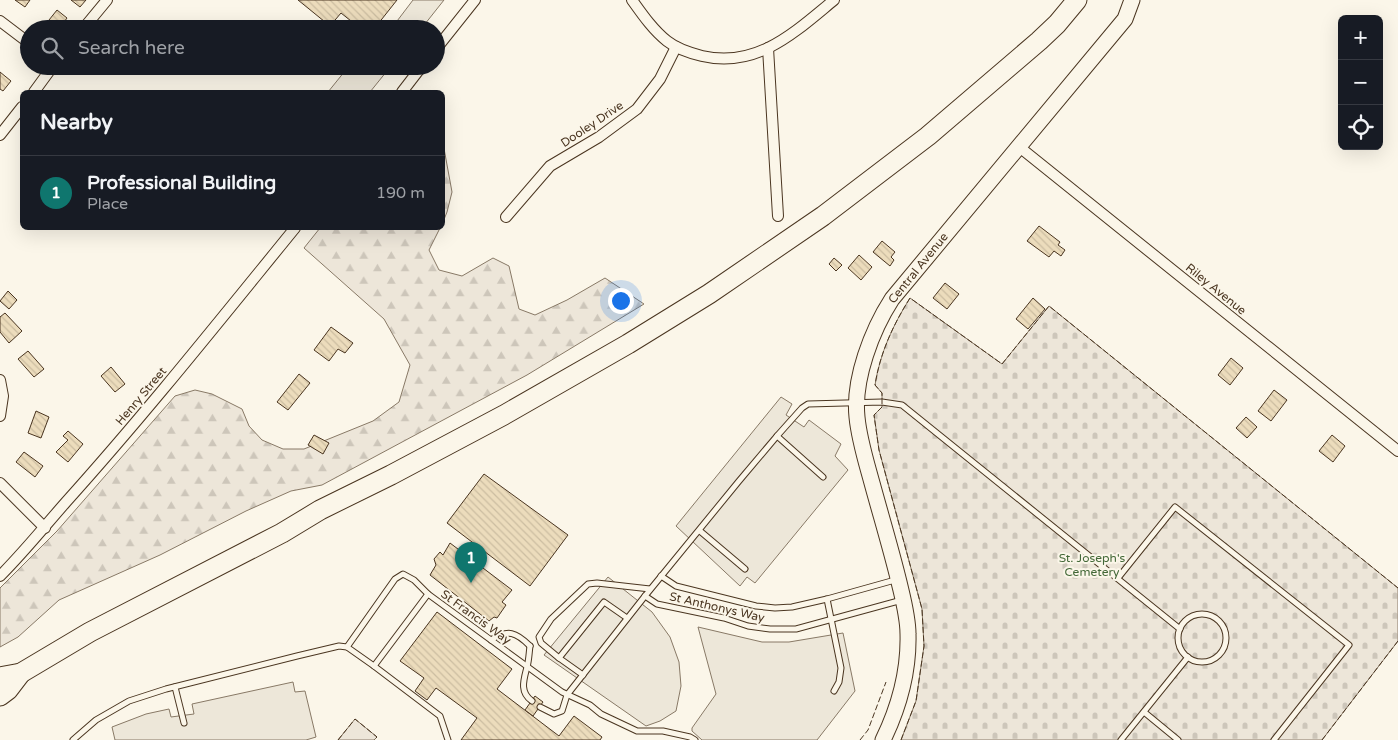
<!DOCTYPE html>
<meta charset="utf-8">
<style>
:root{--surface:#171b24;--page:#242831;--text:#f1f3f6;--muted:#9ea1a6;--line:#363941;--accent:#0f766e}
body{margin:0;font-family:"Varela Round",sans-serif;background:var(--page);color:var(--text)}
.controls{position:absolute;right:15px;top:15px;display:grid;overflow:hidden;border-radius:8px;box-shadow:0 5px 20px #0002}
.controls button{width:45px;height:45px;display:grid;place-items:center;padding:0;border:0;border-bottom:1px solid var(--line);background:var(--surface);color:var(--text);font:25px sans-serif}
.you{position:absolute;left:620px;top:300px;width:18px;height:18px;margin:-12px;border:4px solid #fff;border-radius:50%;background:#1a73e8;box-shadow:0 0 0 8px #1a73e833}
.badge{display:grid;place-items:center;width:32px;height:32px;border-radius:50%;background:var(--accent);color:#fff;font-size:16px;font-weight:700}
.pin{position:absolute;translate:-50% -41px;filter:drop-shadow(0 1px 2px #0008)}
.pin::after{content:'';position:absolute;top:26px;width:18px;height:15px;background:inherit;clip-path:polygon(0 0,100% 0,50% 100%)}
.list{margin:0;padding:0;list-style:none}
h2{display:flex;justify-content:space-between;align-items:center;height:65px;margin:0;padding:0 20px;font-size:21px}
h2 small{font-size:16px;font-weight:400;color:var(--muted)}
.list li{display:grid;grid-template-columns:32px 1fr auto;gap:15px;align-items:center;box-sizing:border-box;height:75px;padding:0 20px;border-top:1px solid var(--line)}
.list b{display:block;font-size:19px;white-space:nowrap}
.list p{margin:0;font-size:16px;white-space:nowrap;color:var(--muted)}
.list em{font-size:16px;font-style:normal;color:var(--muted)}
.icon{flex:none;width:28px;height:28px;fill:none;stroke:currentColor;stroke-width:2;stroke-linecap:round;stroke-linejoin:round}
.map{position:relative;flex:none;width:1398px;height:740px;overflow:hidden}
.search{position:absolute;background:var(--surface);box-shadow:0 5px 20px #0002;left:20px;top:20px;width:425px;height:55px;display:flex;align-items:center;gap:12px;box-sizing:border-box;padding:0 18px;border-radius:28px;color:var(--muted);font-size:19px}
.panel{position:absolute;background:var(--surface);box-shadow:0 5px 20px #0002;left:20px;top:90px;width:425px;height:140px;border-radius:8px}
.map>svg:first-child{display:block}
.forest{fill:url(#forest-firs);stroke:#887966}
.cemetery{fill:url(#cemetery-stones);stroke:#887966}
.park{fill:#ede6d9;stroke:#887966}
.parking{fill:#ede7d9;stroke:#887966}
.building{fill:url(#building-back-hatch);stroke:#4a3520}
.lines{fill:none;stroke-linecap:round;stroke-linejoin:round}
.lane-casing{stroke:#4a3520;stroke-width:7}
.street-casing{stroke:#4a3520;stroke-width:12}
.secondary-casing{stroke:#4a3520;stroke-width:17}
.highway-casing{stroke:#4a3520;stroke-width:21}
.lane{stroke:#fbf6e9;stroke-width:5}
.street{stroke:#fbf6e9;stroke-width:10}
.secondary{stroke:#fbf6e9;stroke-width:15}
.highway{stroke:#fbf6e9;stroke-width:19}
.fence{stroke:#4a3520;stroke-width:1;stroke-dasharray:6 2.5;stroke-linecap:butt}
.labels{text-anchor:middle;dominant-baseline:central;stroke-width:4;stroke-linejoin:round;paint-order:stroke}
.street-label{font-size:12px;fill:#4a3520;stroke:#fbf6e9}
.park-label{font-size:12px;fill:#436837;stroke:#fbf6e9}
</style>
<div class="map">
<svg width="1398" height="740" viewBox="0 0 1398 740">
<defs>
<pattern id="forest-firs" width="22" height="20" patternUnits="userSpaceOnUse" patternTransform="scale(1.25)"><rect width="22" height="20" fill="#ede6d9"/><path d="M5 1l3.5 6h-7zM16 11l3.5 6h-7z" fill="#cdc6ba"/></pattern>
<pattern id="cemetery-stones" width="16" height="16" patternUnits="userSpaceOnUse" patternTransform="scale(1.25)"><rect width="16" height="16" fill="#ede6d9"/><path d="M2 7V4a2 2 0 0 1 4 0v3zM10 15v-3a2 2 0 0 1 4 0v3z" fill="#cdc6ba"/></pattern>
<pattern id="building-back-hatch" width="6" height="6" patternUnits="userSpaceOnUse" patternTransform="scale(1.25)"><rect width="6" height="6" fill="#ecdcbc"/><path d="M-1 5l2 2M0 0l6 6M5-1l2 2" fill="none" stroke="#ccbda1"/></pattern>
</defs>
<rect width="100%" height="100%" fill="#fbf6e9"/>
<g class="forest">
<polygon points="443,143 452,192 447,212 443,222"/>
<polygon points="320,228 440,228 429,250 439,270 462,276 493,258 509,266 519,309 535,315 567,300 605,278 644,304 527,375 322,485 291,491 246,511 160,555 59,600 18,637 0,647 0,588 57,531 175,396 195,390 212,394 242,409 249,426 262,440 283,449 304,449 373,421 399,402 410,365 384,319 304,248"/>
</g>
<path class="cemetery" d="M 910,298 L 1002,364 L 1049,306 L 1398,588 L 1398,641 L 1322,740 L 901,740 L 916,701 L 924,646 L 922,609 L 879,450 L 874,415 L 882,407 L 882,393 L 875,385 C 880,353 893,325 910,298 Z"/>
<polygon class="park" points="355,719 377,737 374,740 338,740"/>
<g class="parking">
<polygon points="413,0 444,0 421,29 391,29"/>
<polygon points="349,66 391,66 370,92 328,92"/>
<polygon points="781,397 792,404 786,415 804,427 809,420 841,444 835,456 848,470 755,583 747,577 740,586 676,526"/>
<polygon points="608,577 652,612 670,637 679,662 681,686 676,711 660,721 646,726 544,655"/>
<polygon points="698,627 762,642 789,642 843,633 855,691 817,740 702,740 692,731 692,728 716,694"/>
<polygon points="293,682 295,692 305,691 316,737 306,740 115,740 112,727 146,714 169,709 171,717 194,714 192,704"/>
</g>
<g class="building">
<polygon points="15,0 30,0 25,7"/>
<polygon points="71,0 86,0 80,7"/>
<polygon points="298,0 397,0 374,29 361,29 341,13 330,26"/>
<polygon points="57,10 67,18 59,29 50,29 45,25"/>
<polygon points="0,72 11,81 3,91 0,89"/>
<polygon points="1039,226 1060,242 1058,245 1065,250 1061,256 1054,251 1049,257 1027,241"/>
<polygon points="882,241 895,252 891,257 894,260 890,266 873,252"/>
<polygon points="859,255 872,267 861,280 848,268"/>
<polygon points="834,258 842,265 836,271 829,264"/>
<polygon points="945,283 959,294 947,309 933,298"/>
<polygon points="8,291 17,300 9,309 0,301"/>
<polygon points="1033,298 1045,309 1028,329 1016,319"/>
<polygon points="5,313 22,331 9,343 0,332 0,317"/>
<polygon points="331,327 353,343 345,353 338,349 329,361 314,350"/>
<polygon points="28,351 44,369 34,377 18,359"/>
<polygon points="1231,358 1243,368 1230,385 1218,375"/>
<polygon points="111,367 125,384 115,392 101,376"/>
<polygon points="299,374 310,383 288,410 277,402"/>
<polygon points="1274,390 1287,400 1271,421 1258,411"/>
<polygon points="36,411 49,417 41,438 28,433"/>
<polygon points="1246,417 1257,427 1247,438 1236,428"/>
<polygon points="68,431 83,444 68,462 56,452 68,440 63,436"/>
<polygon points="314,435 329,443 323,454 308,445"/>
<polygon points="1332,435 1345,446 1333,462 1319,451"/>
<polygon points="24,452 43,466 35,477 16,462"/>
<polygon points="484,474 568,535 530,586 447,523"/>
<polygon points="450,543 512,590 502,602 506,605 497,618 494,617 489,621 430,575 436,565 434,559 440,552 443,555"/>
<polygon points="437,612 512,669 497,689 559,736 574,716 602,737 600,740 461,740 477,718 436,688 427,700 415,691 424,678 400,661"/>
<polygon points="535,696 543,702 533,716 525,710"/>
</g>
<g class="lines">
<g class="lane-casing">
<g id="lane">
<polyline points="777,436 823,477"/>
<polyline points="700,531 745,569"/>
<polyline points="661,576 676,586 756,606 775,608 792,607 827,599 895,580"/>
<polyline points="1118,578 1175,507 1349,645 1274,740"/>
<polyline points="645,596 657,604 724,618 748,626 770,629 796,629 902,600"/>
<polyline points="827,599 841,668 839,682 834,691"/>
<circle cx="1202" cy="638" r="24"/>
<path d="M 491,640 C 508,629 516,632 530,646"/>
<path d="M 530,646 C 529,653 529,660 527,667 C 524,679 519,692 532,701"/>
<polyline points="347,647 395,579 403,574 414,580 428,594"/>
<polyline points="559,658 541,643 539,637 551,619 588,584 597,583 650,589"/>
<polyline points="374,666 440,716 448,740"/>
<polyline points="583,675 559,658 604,602 627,618"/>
<polyline points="175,687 184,723"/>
<polyline points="540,707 554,714 562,711 567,695 645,596 739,481 777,436 802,408 808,404 882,402 902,405 1180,629"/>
<polyline points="1144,712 1178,740"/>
<polyline points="73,740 96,720 129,701 166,689 297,656 339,646 347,647 374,666 428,594 562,692 590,705 601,714 637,731 663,731 690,737 695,740"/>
<polyline points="1121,740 1188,657"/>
</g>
</g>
<g class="street-casing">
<g id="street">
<path d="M 632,0 C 642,14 653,30 667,41 C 677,49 690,53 702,56 C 757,69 795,32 834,0"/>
<polyline points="0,21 29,43"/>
<polyline points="83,29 107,0"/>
<polyline points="768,48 778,216"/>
<polyline points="436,49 475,0"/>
<polyline points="34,92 53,66"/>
<polyline points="402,92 422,66"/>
<polyline points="0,135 22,107"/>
<polyline points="1018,146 1398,451"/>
<polyline points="506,217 550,166 599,137 637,109 660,79 676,47"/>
<polyline points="0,380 3,396 0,416"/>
<polyline points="0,483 45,528"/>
<path d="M 0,576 C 24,552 44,527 66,502 C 146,413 220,320 295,228"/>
</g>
</g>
<g class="secondary-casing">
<path id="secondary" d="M 883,740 C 899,707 909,671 908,634 C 908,617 903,599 899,582 C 891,549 881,516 872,483 C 866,461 859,439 857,417 C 853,379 872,330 892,299 L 1125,19 L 1132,0"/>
</g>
<g class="highway-casing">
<g id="highway">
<polyline points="0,677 21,673 90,632 282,533 320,510 391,475 504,415 628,344 709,294 823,216 928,136 1039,41 1057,24 1077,0"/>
<polyline points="0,696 8,690 21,673"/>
</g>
</g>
<use href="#lane" class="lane"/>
<use href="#street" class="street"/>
<use href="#secondary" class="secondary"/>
<use href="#highway" class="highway"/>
<g class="fence">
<polyline points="338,740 355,719 377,737 374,740"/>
<polyline points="860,740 868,730 886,682"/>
<path d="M 901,740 L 916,701 L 924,646 L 922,609 L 879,450 L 874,415 L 882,407 L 882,393 L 875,385 C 880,353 893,325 910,298 L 1002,364 L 1049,306 L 1398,588"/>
<polyline points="1322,740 1398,641"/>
</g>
</g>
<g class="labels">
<g class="street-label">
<text transform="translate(592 124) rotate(-34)">Dooley Drive</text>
<text transform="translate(918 268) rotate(-51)">Central Avenue</text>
<text transform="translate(1216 289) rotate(39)">Riley Avenue</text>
<text transform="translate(141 396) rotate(-50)">Henry Street</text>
<text transform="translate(717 607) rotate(13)">St Anthonys Way</text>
<text transform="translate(476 617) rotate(36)">St Francis Way</text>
</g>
<g class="park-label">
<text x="1092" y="558">St. Joseph's<tspan x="1092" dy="14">Cemetery</tspan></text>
</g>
</g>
</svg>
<div class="controls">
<button>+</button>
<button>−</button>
<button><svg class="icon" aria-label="locate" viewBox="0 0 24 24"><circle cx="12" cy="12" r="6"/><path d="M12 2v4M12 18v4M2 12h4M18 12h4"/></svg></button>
</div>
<div class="you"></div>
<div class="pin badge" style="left:471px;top:583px">1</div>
<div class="search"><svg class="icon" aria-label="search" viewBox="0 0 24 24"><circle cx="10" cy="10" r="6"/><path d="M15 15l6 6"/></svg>Search here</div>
<section class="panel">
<h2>Nearby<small></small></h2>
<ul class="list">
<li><span class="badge">1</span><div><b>Professional Building</b><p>Place</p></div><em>190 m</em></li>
</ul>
</section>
</div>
